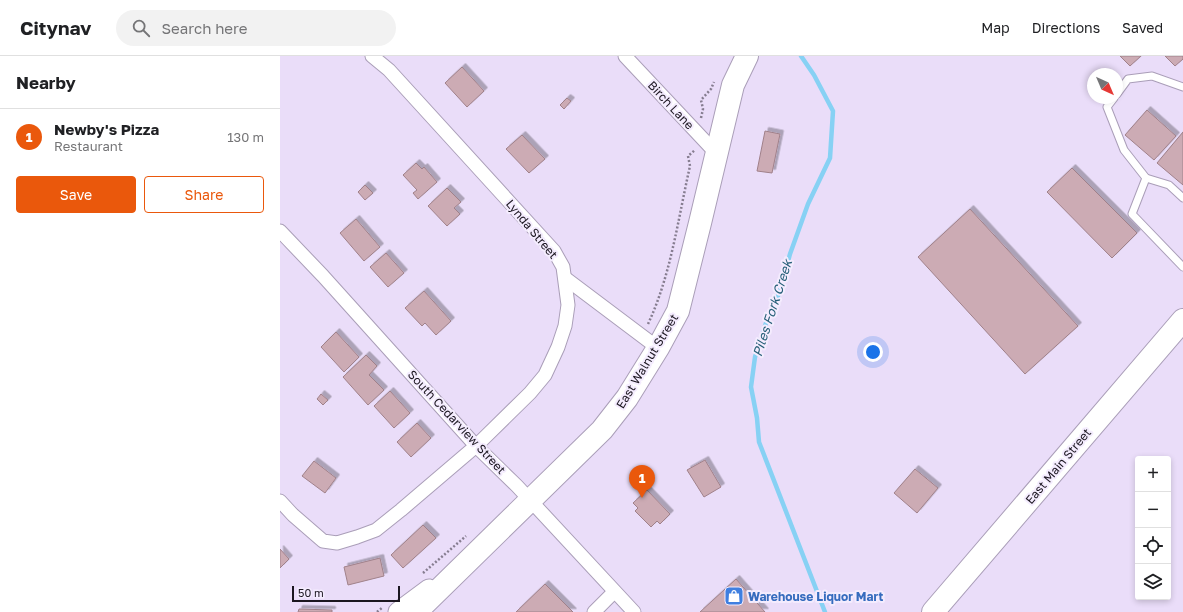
<!DOCTYPE html>
<meta charset="utf-8">
<style>
:root{--surface:#fff;--page:#f2f2f2;--text:#202124;--muted:#757577;--line:#e0e0e0;--accent:#ea580c}
body{margin:0;font-family:"Golos Text",sans-serif;background:var(--page);color:var(--text)}
.controls{position:absolute;right:12px;bottom:12px;display:grid;overflow:hidden;border-radius:4px;box-shadow:0 2px 6px #0003}
.controls button{width:36px;height:36px;display:grid;place-items:center;padding:0;border:0;border-bottom:1px solid var(--line);background:var(--surface);color:var(--text);font:20px sans-serif}
.compass{position:absolute;left:807px;top:12px;width:36px;height:36px;border-radius:50%;background:var(--surface);box-shadow:0 2px 6px #0003;rotate:136deg}
.scale{position:absolute;left:12px;bottom:10px;width:108px;box-sizing:border-box;padding-left:4px;border:2px solid #1b1620;border-top:0;font-size:11px;line-height:14px;white-space:nowrap;color:#1b1620;-webkit-text-stroke:3px #f4ecfe;paint-order:stroke}
.you{position:absolute;left:593px;top:296px;width:14px;height:14px;margin:-10px;border:3px solid #fff;border-radius:50%;background:#1a73e8;box-shadow:0 0 0 6px #1a73e833}
.badge{display:grid;place-items:center;width:26px;height:26px;border-radius:50%;background:var(--accent);color:#fff;font-size:13px;font-weight:700}
.pin{position:absolute;translate:-50% -33px;filter:drop-shadow(0 1px 2px #0008)}
.pin::after{content:'';position:absolute;top:21px;width:14px;height:12px;background:inherit;clip-path:polygon(0 0,100% 0,50% 100%)}
.list{margin:0;padding:0;list-style:none}
h2{display:flex;justify-content:space-between;align-items:center;height:52px;margin:0;padding:0 16px;font-size:17px}
h2 small{font-size:13px;font-weight:400;color:var(--muted)}
.list li{display:grid;grid-template-columns:26px 1fr auto;gap:12px;align-items:center;box-sizing:border-box;height:56px;padding:0 16px;border-top:1px solid var(--line)}
.list b{display:block;font-size:15px;white-space:nowrap}
.list p{margin:0;font-size:13px;white-space:nowrap;color:var(--muted)}
.list em{font-size:13px;font-style:normal;color:var(--muted)}
.actions{display:flex;gap:8px;padding:12px 16px}
.actions a{flex:1;padding:9px 0;border:1px solid var(--accent);border-radius:4px;text-align:center;font-size:14px;color:var(--accent)}
.actions .main{background:var(--accent);color:#fff}
.icon{flex:none;width:22px;height:22px;fill:none;stroke:currentColor;stroke-width:2;stroke-linecap:round;stroke-linejoin:round}
.map{position:relative;flex:none;width:903px;height:556px;overflow:hidden}
header{display:flex;align-items:center;gap:24px;box-sizing:border-box;height:56px;padding:0 20px;background:var(--surface);border-bottom:1px solid var(--line)}
header strong{font-size:19px}
nav{display:flex;gap:22px;margin-inline-start:auto;font-size:14px}
.search{width:280px;height:36px;background:var(--page);display:flex;align-items:center;gap:10px;box-sizing:border-box;padding:0 14px;border-radius:22px;color:var(--muted);font-size:15px}
main{display:flex}
aside{flex:1;background:var(--surface)}
.map>svg:first-child{display:block}
.lines{fill:none;stroke-linecap:round;stroke-linejoin:round}
.stream{stroke:#87d1f4;stroke-width:4.5}
.building{fill:#ccabb4;stroke:#a0818a;filter:url(#shadow)}
.lane-casing{stroke:#aa9eb8;stroke-width:9}
.street-casing{stroke:#aa9eb8;stroke-width:15}
.secondary-casing{stroke:#aa9eb8;stroke-width:21}
.highway-casing{stroke:#aa9eb8;stroke-width:24}
.path{stroke:#867d90;stroke-width:2.5;stroke-dasharray:2 2;stroke-linecap:butt}
.lane{stroke:#fff;stroke-width:7}
.street{stroke:#fff;stroke-width:13}
.secondary{stroke:#fff;stroke-width:19}
.highway{stroke:#fff;stroke-width:22}
.labels{text-anchor:middle;dominant-baseline:central;stroke-width:4;stroke-linejoin:round;paint-order:stroke}
.street-label{font-size:12px;fill:#1b1620;stroke:#f4ecfe}
.shop-label{font-size:12px;font-weight:bold;fill:#366cbe;stroke:#f4ecfe;text-anchor:start}
.water-label{font-size:13px;font-style:italic;fill:#265f78;stroke:#f4ecfe}
</style>
<header>
<strong>Citynav</strong>
<div class="search"><svg class="icon" aria-label="search" viewBox="0 0 24 24"><circle cx="10" cy="10" r="6"/><path d="M15 15l6 6"/></svg>Search here</div>
<nav><a>Map</a><a>Directions</a><a>Saved</a></nav>
</header>
<main>
<aside>
<h2>Nearby<small></small></h2>
<ul class="list">
<li><span class="badge">1</span><div><b>Newby's Pizza</b><p>Restaurant</p></div><em>130 m</em></li>
</ul>
<div class="actions"><a class="main">Save</a><a>Share</a></div>
</aside>
<div class="map">
<svg width="903" height="556" viewBox="0 0 903 556">
<defs>
<filter id="shadow"><feDropShadow dx="3.5" dy="-3.5" stdDeviation="0" flood-color="#0004"/></filter>
</defs>
<rect width="100%" height="100%" fill="#eaddf9"/>
<g class="lines">
<polyline class="stream" points="521,0 534,19 553,55 550,102 528,148 510,198 500,235 486,267 475,301 471,331 477,362 479,386 545,556"/>
</g>
<g class="building">
<polygon points="840,0 861,0 850,10"/>
<polygon points="885,0 903,0 903,3 895,10"/>
<polygon points="182,11 204,35 187,51 165,27"/>
<polygon points="287,42 291,45 284,53 280,49"/>
<polygon points="867,54 896,80 874,104 845,79"/>
<polygon points="485,75 500,78 492,117 477,115"/>
<polygon points="903,76 903,129 877,107"/>
<polygon points="242,79 265,103 249,117 226,93"/>
<polygon points="136,107 142,113 144,111 157,126 138,143 133,137 137,134 123,119"/>
<polygon points="792,112 857,177 832,202 767,136"/>
<polygon points="85,129 93,137 85,144 78,136"/>
<polygon points="167,132 181,146 174,152 180,158 167,170 148,150"/>
<polygon points="690,153 798,270 745,318 638,201"/>
<polygon points="76,163 100,191 84,205 60,177"/>
<polygon points="106,197 124,217 108,231 90,211"/>
<polygon points="144,235 171,265 156,279 145,267 142,270 125,252"/>
<polygon points="56,276 79,301 64,316 41,291"/>
<polygon points="86,299 97,310 89,319 104,334 88,349 63,321"/>
<polygon points="110,335 130,357 114,372 94,350"/>
<polygon points="41,338 48,344 43,349 37,343"/>
<polygon points="137,367 151,382 131,401 117,386"/>
<polygon points="425,404 441,431 424,441 407,414"/>
<polygon points="34,405 56,422 45,437 22,420"/>
<polygon points="635,413 658,432 637,457 614,437"/>
<polygon points="367,434 390,458 380,468 377,465 371,471 355,455 358,452 353,447"/>
<polygon points="143,469 156,482 123,512 111,499"/>
<polygon points="0,493 9,503 0,512"/>
<polygon points="100,502 104,520 68,529 64,511"/>
<polygon points="456,523 485,556 420,556"/>
<polygon points="265,528 293,556 236,556"/>
<polygon points="19,553 52,554 52,556 18,556"/>
</g>
<g class="lines">
<g class="lane-casing">
<g id="lane">
<polyline points="837,38 848,23 872,20 903,31"/>
<polyline points="834,42 827,51 844,94 866,122 852,158 903,211"/>
<polyline points="866,122 889,129 903,142"/>
</g>
</g>
<g class="street-casing">
<g id="street">
<polyline points="345,0 437,98"/>
<polyline points="0,175 43,220 196,390 237,430 354,556"/>
<polyline points="285,222 378,292"/>
<polyline points="0,445 13,459 43,485 57,487 77,481 96,474 121,454 196,390 250,337 265,319 278,291 285,270 288,249 283,211 274,195 109,14 92,0"/>
<polyline points="314,556 334,536"/>
</g>
</g>
<g class="secondary-casing">
<polyline id="secondary" points="118,556 149,533"/>
</g>
<g class="highway-casing">
<g id="highway">
<polyline points="136,556 322,374 347,342 378,292 398,255 420,167 453,29 467,0"/>
<polyline points="653,556 903,264"/>
</g>
</g>
<g class="path">
<polyline points="421,62 423,53 421,44 431,33 434,26"/>
<path d="M 368,268 C 391,219 398,163 410,110 L 408,100 L 415,94"/>
<polyline points="143,517 186,480"/>
<polyline points="97,556 103,551"/>
</g>
<use href="#lane" class="lane"/>
<use href="#street" class="street"/>
<use href="#secondary" class="secondary"/>
<use href="#highway" class="highway"/>
</g>
<defs>
<g id="shop-square" transform="scale(1)"><rect x="-9" y="-9" width="18" height="18" rx="4" fill="#3f7fe0" stroke="#f4ecfe"/><path d="M-5-2.5h2.3a2.7 3.5 0 0 1 5.4 0H5L5.5 6h-11ZM-1.5-2.5h3a1.5 2.3 0 0 0-3 0Z" fill="#fff"/></g>
</defs>
<g fill-rule="evenodd">
<use href="#shop-square" x="454" y="540"/>
</g>
<g class="labels">
<g class="street-label">
<text transform="translate(391 49) rotate(47)">Birch Lane</text>
<text transform="translate(252 173) rotate(50)">Lynda Street</text>
<text transform="translate(367 305) rotate(-59)">East Walnut Street</text>
<text transform="translate(177 366) rotate(47)">South Cedarview Street</text>
<text transform="translate(778 410) rotate(-50)">East Main Street</text>
</g>
<g class="shop-label">
<text x="468" y="540">Warehouse Liquor Mart</text>
</g>
<g class="water-label">
<text transform="translate(492 252) rotate(-72)">Piles Fork Creek</text>
</g>
</g>
</svg>
<div class="controls">
<button>+</button>
<button>−</button>
<button><svg class="icon" aria-label="locate" viewBox="0 0 24 24"><circle cx="12" cy="12" r="6"/><path d="M12 2v4M12 18v4M2 12h4M18 12h4"/></svg></button>
<button><svg class="icon" aria-label="layers" viewBox="0 0 24 24"><path d="M12 4l9 5-9 5-9-5zM3 14l9 5 9-5"/></svg></button>
</div>
<svg class="compass" viewBox="-18 -18 36 36"><path d="M0-13l5 13h-10z" fill="#e53935"/><path d="M0 13l5-13h-10z" fill="#757577"/></svg>
<div class="scale">50 m</div>
<div class="you"></div>
<div class="pin badge" style="left:362px;top:442px">1</div>
</div>
</main>
